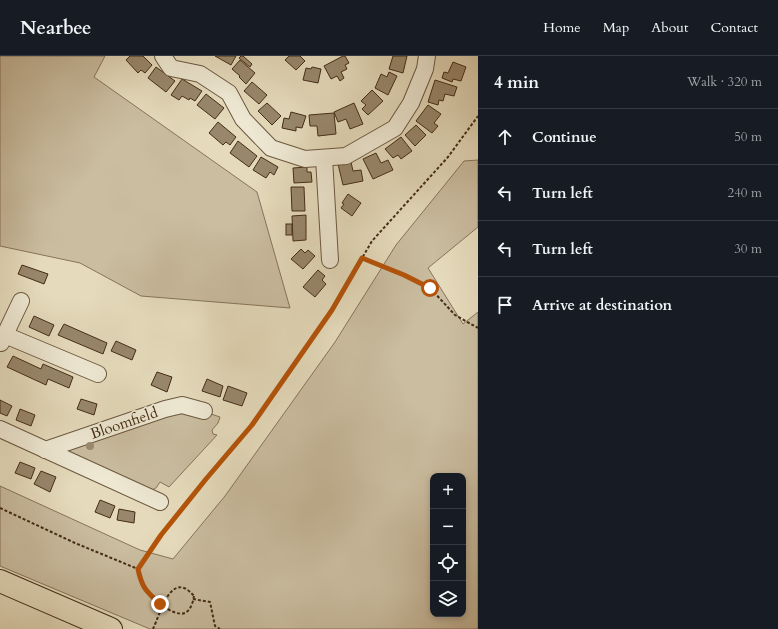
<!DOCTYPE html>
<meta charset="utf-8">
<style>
:root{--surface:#171b24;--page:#242831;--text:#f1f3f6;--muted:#9ea1a6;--line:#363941}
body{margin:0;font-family:Cardo,serif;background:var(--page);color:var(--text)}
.controls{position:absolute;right:12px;bottom:12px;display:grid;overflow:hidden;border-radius:8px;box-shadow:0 2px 6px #0003}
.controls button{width:36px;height:36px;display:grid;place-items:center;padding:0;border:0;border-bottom:1px solid var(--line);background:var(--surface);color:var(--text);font:20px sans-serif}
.stop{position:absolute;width:12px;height:12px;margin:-9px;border:3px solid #b45309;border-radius:50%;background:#fff}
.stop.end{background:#b45309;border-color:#fff;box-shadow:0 1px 4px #0008}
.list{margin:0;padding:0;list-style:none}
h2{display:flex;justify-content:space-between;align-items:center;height:52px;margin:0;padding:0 16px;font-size:17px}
h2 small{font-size:13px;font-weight:400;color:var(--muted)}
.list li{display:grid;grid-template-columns:26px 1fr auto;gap:12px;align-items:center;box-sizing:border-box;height:56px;padding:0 16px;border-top:1px solid var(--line)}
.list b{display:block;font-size:15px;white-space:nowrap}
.list em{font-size:13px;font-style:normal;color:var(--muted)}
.icon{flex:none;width:22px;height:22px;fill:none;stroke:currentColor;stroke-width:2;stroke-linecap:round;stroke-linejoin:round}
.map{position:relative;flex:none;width:478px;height:573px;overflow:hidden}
header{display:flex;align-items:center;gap:24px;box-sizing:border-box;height:56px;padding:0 20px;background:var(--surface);border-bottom:1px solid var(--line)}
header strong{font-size:19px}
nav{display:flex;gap:22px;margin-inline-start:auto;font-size:14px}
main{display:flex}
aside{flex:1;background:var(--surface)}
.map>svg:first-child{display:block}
.green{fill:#cabda0;stroke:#87745b;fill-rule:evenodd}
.building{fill:#98876c;stroke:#442c16}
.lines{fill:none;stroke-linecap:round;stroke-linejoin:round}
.minor-casing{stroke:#6c5840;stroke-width:18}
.highway-casing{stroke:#442c16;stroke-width:24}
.path{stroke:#442c16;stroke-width:2;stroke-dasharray:3 2;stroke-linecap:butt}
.minor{stroke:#eee8d3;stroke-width:16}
.highway{stroke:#e5dbbc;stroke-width:22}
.path-bridge{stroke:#442c16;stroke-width:2;stroke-dasharray:3 2;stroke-linecap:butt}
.tree{fill:#9b8b70}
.route{stroke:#b45309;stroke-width:5}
.labels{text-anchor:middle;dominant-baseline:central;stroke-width:3.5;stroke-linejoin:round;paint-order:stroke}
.street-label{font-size:15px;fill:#442c16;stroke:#eee8d3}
</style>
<header>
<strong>Nearbee</strong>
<nav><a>Home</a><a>Map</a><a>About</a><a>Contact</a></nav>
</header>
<main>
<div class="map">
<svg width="478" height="573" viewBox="0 0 478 573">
<rect width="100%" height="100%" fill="#e5dbbc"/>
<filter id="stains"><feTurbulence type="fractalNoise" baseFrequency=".005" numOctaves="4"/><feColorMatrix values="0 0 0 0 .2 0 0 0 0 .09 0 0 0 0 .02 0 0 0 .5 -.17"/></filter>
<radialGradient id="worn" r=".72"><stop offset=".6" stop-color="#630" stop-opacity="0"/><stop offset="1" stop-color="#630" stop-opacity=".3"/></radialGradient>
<g class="green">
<polygon points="0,0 105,0 94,21 257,136 290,252 141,240 80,207 0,190"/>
<path d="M 478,104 L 478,171 L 428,212 L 463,268 L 478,256 L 478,573 L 150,573 L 0,510 L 0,430 L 140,494 L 173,503 L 225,440 L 335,286 L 396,189 L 464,105 ZM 433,420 L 463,420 L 463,558 L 433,558 Z"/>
<polygon points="168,356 211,358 220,361 218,367 212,374 213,378 217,379 169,431 160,426 156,432 152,434 64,394"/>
</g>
<g class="building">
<polygon points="130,0 143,0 152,9 145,17 141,14 138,17 126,4"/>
<polygon points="215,0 236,0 231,9"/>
<polygon points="241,0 243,0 252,8 250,11 239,2"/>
<polygon points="289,0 300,0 305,5 296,14 285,4"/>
<polygon points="343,0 345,0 349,7 345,9 347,13 341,16 344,22 340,25 337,20 331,23 324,10"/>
<polygon points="393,0 407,0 403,17 389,13"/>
<polygon points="240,4 255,17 246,28 239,21 240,20 232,13"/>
<polygon points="453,6 466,11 461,25 453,23 452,26 442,22 444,16 448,17"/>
<polygon points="156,11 175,25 166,36 148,22"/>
<polygon points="312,11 321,13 318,27 303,24 306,12 311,13"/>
<polygon points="389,16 397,20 388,39 375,32 381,18 387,21"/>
<polygon points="182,23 202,35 195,45 190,42 189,44 182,40 179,44 171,39"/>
<polygon points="435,24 457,31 454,40 445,38 443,45 439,44 438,49 428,46"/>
<polygon points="252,26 267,39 259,48 244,35"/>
<polygon points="372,34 383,45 368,59 362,53 366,49 361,45"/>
<polygon points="206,38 224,52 215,63 197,49"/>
<polygon points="267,47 281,60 272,69 258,55"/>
<polygon points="354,47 363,68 350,73 346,63 338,66 334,56"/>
<polygon points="428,49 441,58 434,67 438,70 432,77 416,65"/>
<polygon points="291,56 306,60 302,72 296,71 296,75 282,72 284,62 289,63"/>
<polygon points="334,57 336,78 318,80 317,70 310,70 309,59"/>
<polygon points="218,66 236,81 230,89 226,86 223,89 209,77"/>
<polygon points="416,69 426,79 415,90 405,79"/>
<polygon points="401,81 412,95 401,103 398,99 393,102 385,93"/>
<polygon points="238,85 257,100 249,111 230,97"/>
<polygon points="376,97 381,107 388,104 393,114 373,123 363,103"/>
<polygon points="261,101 278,111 274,119 270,116 266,122 253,114"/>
<polygon points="351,106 353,115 361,114 363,125 343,129 338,108"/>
<polygon points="307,111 307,116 311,116 312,126 294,127 293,112"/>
<polygon points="291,131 304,131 305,155 292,155"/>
<polygon points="348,138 361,147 352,160 341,152 344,148 342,147"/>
<polygon points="306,159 306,184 293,185 292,160"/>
<rect x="286" y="168" width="6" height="11"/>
<polygon points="301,193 305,197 308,194 315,200 303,213 291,203"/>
<polygon points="22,209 48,218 44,228 18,218"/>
<polygon points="318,214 325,220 322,224 326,228 315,241 303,231"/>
<polygon points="34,260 54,269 49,280 29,271"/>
<polygon points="64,268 107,287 103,298 58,279"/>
<polygon points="116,285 136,294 132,304 111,295"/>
<polygon points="13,300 41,313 43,308 73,321 69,332 48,323 46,329 7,311"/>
<polygon points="157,316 172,321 167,336 151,329"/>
<polygon points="207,323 223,330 220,341 202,335"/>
<polygon points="228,330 247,337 242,350 223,344"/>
<polygon points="81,343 97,348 94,359 77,353"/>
<polygon points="0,344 12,350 7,360 0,357"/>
<polygon points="20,353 35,359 31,370 16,364"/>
<polygon points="20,406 35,412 31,423 15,417"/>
<polygon points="41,415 56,421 50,436 34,428"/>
<polygon points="100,444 115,450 110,462 95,456"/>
<polygon points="119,453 135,456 134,467 117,464"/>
</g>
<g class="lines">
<g class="minor-casing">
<g id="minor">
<polyline points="163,0 171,12 200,18 229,37 243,63 271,92 305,103 346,100 395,72 411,47 425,13 427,0"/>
<polyline points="324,102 330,204"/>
<polyline points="5,279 98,318"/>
<polyline points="1,287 21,245"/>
<polyline points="0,373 160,446"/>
<polyline points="45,394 165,353 182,349 204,355"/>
</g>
</g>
<g class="highway-casing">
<polyline id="highway" points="0,525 111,573"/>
</g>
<g class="path">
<polyline points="362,202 404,219 430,232 455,259 478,272"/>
<polyline points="0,452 75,487 138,513"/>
<path d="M 194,540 C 193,546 191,554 185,557 C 172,562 145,537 141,525 C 139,522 139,517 138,513 L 161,479 L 206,423 L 252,369 L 332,254 L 372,185 L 448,101 L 478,60"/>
<polyline points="193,543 210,546 215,570 220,573"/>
</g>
<use href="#minor" class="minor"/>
<use href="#highway" class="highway"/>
<path class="path-bridge" d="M 153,573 C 161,556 171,513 194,540"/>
</g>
<circle class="tree" cx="90" cy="390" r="4"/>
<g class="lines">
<path class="route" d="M 160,548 C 146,535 142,532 138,513 L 161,479 L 206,423 L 252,369 L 332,254 L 362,202 L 404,219 L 430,232"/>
</g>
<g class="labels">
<g class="street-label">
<text transform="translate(124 367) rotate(-19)">Bloomfield</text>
</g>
</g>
<rect width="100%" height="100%" filter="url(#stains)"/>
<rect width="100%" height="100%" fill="url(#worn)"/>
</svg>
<div class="controls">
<button>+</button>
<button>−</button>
<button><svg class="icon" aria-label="locate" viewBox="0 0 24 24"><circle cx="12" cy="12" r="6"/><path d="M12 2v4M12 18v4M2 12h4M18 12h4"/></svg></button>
<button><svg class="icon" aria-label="layers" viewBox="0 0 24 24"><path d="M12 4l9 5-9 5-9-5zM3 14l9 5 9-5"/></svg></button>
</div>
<div class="stop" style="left:430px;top:232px"></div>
<div class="stop end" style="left:160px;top:548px"></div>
</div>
<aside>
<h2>4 min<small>Walk · 320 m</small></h2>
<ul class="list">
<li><svg class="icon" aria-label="ahead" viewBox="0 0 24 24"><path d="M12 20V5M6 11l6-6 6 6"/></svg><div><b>Continue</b></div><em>50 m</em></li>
<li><svg class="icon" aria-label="left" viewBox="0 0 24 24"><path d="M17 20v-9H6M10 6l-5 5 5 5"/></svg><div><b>Turn left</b></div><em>240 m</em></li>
<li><svg class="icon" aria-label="left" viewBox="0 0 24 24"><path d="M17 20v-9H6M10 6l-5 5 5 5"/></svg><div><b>Turn left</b></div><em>30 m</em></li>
<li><svg class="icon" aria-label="arrive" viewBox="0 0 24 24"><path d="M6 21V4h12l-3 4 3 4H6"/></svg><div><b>Arrive at destination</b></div></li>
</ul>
</aside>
</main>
